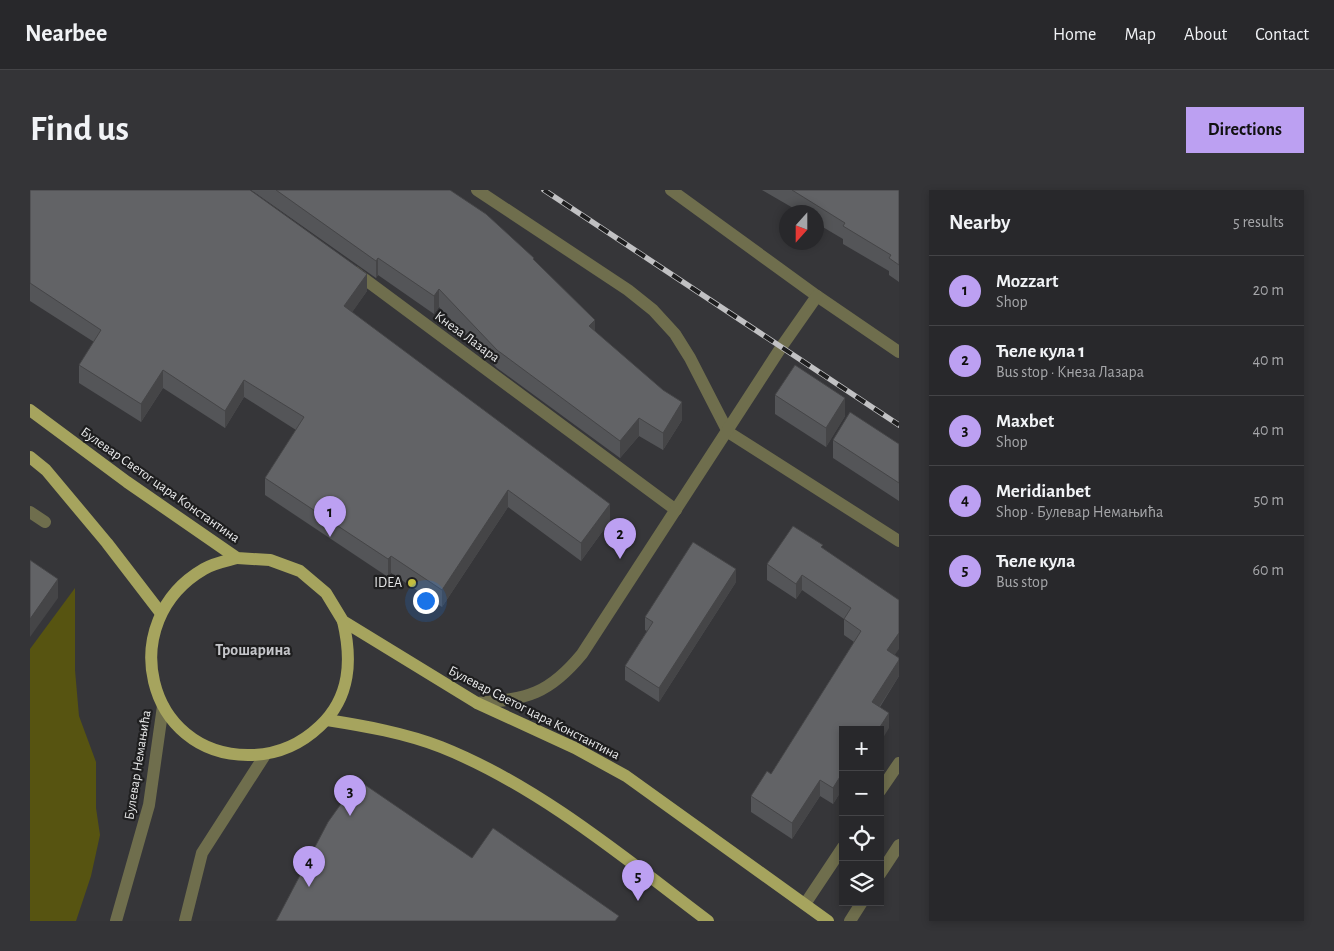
<!DOCTYPE html>
<meta charset="utf-8">
<style>
:root{--surface:#28282b;--page:#343437;--text:#f1f3f6;--muted:#a5a6a9;--line:#444447;--accent:#bca0f2}
body{margin:0;font-family:"Alegreya Sans",sans-serif;background:var(--page);color:var(--text)}
.controls{position:absolute;right:15px;bottom:15px;display:grid;overflow:hidden;border-radius:0px;box-shadow:0 2px 8px #0003}
.controls button{width:45px;height:45px;display:grid;place-items:center;padding:0;border:0;border-bottom:1px solid var(--line);background:var(--surface);color:var(--text);font:25px sans-serif}
.compass{position:absolute;left:749px;top:15px;width:45px;height:45px;border-radius:50%;background:var(--surface);box-shadow:0 2px 8px #0003;rotate:201deg}
.you{position:absolute;left:395px;top:410px;width:18px;height:18px;margin:-12px;border:4px solid #fff;border-radius:50%;background:#1a73e8;box-shadow:0 0 0 8px #1a73e833}
.badge{display:grid;place-items:center;width:32px;height:32px;border-radius:50%;background:var(--accent);color:#111;font-size:16px;font-weight:700}
.pin{position:absolute;translate:-50% -41px;filter:drop-shadow(0 1px 2px #0008)}
.pin::after{content:'';position:absolute;top:26px;width:18px;height:15px;background:inherit;clip-path:polygon(0 0,100% 0,50% 100%)}
.list{margin:0;padding:0;list-style:none}
h2{display:flex;justify-content:space-between;align-items:center;height:65px;margin:0;padding:0 20px;font-size:21px}
h2 small{font-size:16px;font-weight:400;color:var(--muted)}
.list li{display:grid;grid-template-columns:32px 1fr auto;gap:15px;align-items:center;box-sizing:border-box;height:70px;padding:0 20px;border-top:1px solid var(--line)}
.list b{display:block;font-size:19px;white-space:nowrap}
.list p{margin:0;font-size:16px;white-space:nowrap;color:var(--muted)}
.list em{font-size:16px;font-style:normal;color:var(--muted)}
.icon{flex:none;width:28px;height:28px;fill:none;stroke:currentColor;stroke-width:2;stroke-linecap:round;stroke-linejoin:round}
.map{position:relative;flex:none;width:869px;height:731px;overflow:hidden;border-radius:0px}
header{display:flex;align-items:center;gap:30px;box-sizing:border-box;height:70px;padding:0 25px;background:var(--surface);border-bottom:1px solid var(--line)}
header strong{font-size:24px}
nav{display:flex;gap:28px;margin-inline-start:auto;font-size:18px}
.intro{display:flex;align-items:center;justify-content:space-between;box-sizing:border-box;height:120px;padding:0 30px}
h1{margin:0;font-size:35px}
.button{padding:12px 22px;border-radius:0px;background:var(--accent);color:#111;font-size:18px;font-weight:700}
main{display:flex;gap:30px;padding:0 30px}
aside{flex:1;background:var(--surface);border-radius:0px;box-shadow:0 2px 8px #0003}
.map>svg:first-child{display:block}
.green{fill:#575411}
.lines{fill:none;stroke-linecap:round;stroke-linejoin:round}
.minor{stroke:#6f6e4d;stroke-width:12}
.major{stroke:#a6a45e;stroke-width:12}
.rail-casing{stroke:#c1c1c3;stroke-width:5.5}
.rail{stroke:#1e1e1f;stroke-width:4;stroke-dasharray:11;stroke-linecap:butt}
.wall{fill:#545558}
.shaded-wall{fill:#454547}
.building{fill:#626366;stroke:#454547}
.poi-dot{fill:#c2bd3f;stroke:#1e1e1f;stroke-width:2}
.labels{text-anchor:middle;dominant-baseline:central;stroke-width:4.5;stroke-linejoin:round;paint-order:stroke}
.street-label{font-size:14px;fill:#e8e9ea;stroke:#1e1e1f}
.poi-label{font-size:14px;fill:#e8e9ea;stroke:#1e1e1f;text-anchor:end}
.quarter-label{font-size:16px;font-weight:bold;fill:#c5c6ca;stroke:#1e1e1f}
</style>
<header>
<strong>Nearbee</strong>
<nav><a>Home</a><a>Map</a><a>About</a><a>Contact</a></nav>
</header>
<div class="intro"><h1>Find us</h1><a class="button">Directions</a></div>
<main>
<div class="map">
<svg width="869" height="731" viewBox="0 0 869 731">
<rect width="100%" height="100%" fill="#363639"/>
<polygon class="green" points="45,398 45,480 49,526 66,572 66,618 70,645 61,686 46,731 0,731 0,459"/>
<g class="lines">
<g class="minor">
<polyline points="447,0 598,100 623,120 645,144 660,168 698,242 869,351"/>
<polyline points="641,0 787,106 869,162"/>
<polyline points="325,82 646,320"/>
<polyline points="0,322 15,332"/>
<path d="M 447,513 C 498,509 519,504 552,464 L 752,156 L 787,106"/>
<polyline points="850,601 869,573"/>
<polyline points="850,684 869,655"/>
<polyline points="775,714 813,657"/>
<polyline points="86,731 119,615 133,516"/>
<polyline points="155,731 172,663 235,565"/>
<polyline points="820,731 832,712"/>
</g>
<g class="major">
<polyline points="0,220 97,292 207,368 240,370 270,381 296,403 313,431 447,513 545,558 596,586 798,731"/>
<polyline points="0,267 16,280 77,353 130,422"/>
<path d="M 207,368 C 196,371 184,373 174,379 C 84,431 116,566 219,565 C 247,565 270,555 290,536 C 321,507 322,469 313,431"/>
<path d="M 297,530 C 335,536 375,543 411,557 C 507,595 596,669 678,731"/>
</g>
<g class="rail-casing">
<polyline id="rail" points="514,0 869,235"/>
</g>
<use href="#rail" class="rail"/>
</g>
<g class="wall">
<polygon points="0,0 337,101 322,122 580,331 551,371 478,317 412,417 361,383 358,387 235,305 235,288 266,240 214,207 195,238 133,198 111,232 49,193 49,175 64,152 0,111"/>
<polygon points="221,0 420,0 504,70 565,141 652,230 633,260 609,246 590,268 467,178 409,117 404,124 348,85 346,88"/>
<polygon points="732,0 869,0 869,92 859,85 859,81 813,54 813,49 786,33 786,22 770,22"/>
<polygon points="745,205 815,226 796,257 745,224"/>
<polygon points="803,250 869,254 869,311 803,268"/>
<polygon points="793,358 865,465 869,468 869,486 850,517 859,538 813,540 813,598 803,614 790,606 762,649 721,622 721,606 741,584 824,452 814,445 814,429 772,400 766,409 737,390 737,374"/>
<polygon points="706,392 629,512 595,490 595,476 617,441 615,440 615,427"/>
</g>
<g class="shaded-wall">
<polygon points="348,68 348,85 346,88 346,71"/>
<polygon points="337,84 337,101 314,134 314,116"/>
<polygon points="409,99 409,117 404,124 404,106"/>
<polygon points="565,130 565,148 559,136"/>
<polygon points="133,180 133,198 111,232 111,214"/>
<polygon points="214,190 214,207 195,238 195,221"/>
<polygon points="815,208 815,226 796,257 796,238"/>
<polygon points="652,212 652,230 633,260 633,243"/>
<polygon points="609,228 609,246 590,268 590,251"/>
<polygon points="478,300 478,317 412,417 412,400"/>
<polygon points="580,314 580,331 551,371 551,353"/>
<polygon points="361,366 361,383 358,387 358,369"/>
<polygon points="706,379 706,392 629,512 629,498"/>
<polygon points="772,385 772,400 766,409 766,394"/>
<polygon points="28,389 28,408 0,447 0,429"/>
<polygon points="869,443 869,459 857,476 857,460"/>
<polygon points="869,470 869,486 842,528 842,512"/>
<polygon points="859,523 859,538 850,553 850,540 848,540"/>
<polygon points="813,582 813,598 803,614 803,598"/>
<polygon points="790,590 790,606 762,649 762,633"/>
</g>
<g class="building">
<polygon points="0,0 220,0 337,84 314,116 580,314 551,353 478,300 412,400 361,366 358,369 235,288 274,227 214,190 195,221 133,180 111,214 49,175 71,140 0,93"/>
<polygon points="246,0 420,0 456,24 504,68 503,69 565,130 559,136 633,200 652,212 633,243 609,228 590,251 467,160 409,99 404,106 348,68 346,71"/>
<polygon points="762,0 869,0 869,75 859,68 861,65 813,36 815,33"/>
<polygon points="765,175 815,208 796,238 745,205"/>
<polygon points="820,222 869,254 869,293 803,250"/>
<polygon points="763,336 793,355 791,357 869,410 869,443 857,460 869,468 869,470 842,512 859,523 848,540 813,540 813,582 803,598 790,590 762,633 721,606 737,581 741,584 831,441 814,429 821,418 772,385 766,394 737,374"/>
<polygon points="663,352 706,379 629,498 595,476 623,432 615,427"/>
<polygon points="0,370 28,389 0,429"/>
<polygon points="328,590 442,668 463,638 589,726 585,731 246,731 298,632"/>
</g>
<circle class="poi-dot" cx="382" cy="393" r="5"/>
<g class="labels">
<g class="street-label">
<text transform="translate(437 147) rotate(36)">Кнеза Лазара</text>
<text transform="translate(130 295) rotate(35)">Булевар Светог цара Константина</text>
<text transform="translate(504 523) rotate(27)">Булевар Светог цара Константина</text>
<text transform="translate(108 575) rotate(-81)">Булевар Немањића</text>
</g>
<g class="poi-label">
<text x="372" y="393">IDEA</text>
</g>
<g class="quarter-label">
<text x="223" y="460">Трошарина</text>
</g>
</g>
</svg>
<div class="controls">
<button>+</button>
<button>−</button>
<button><svg class="icon" aria-label="locate" viewBox="0 0 24 24"><circle cx="12" cy="12" r="6"/><path d="M12 2v4M12 18v4M2 12h4M18 12h4"/></svg></button>
<button><svg class="icon" aria-label="layers" viewBox="0 0 24 24"><path d="M12 4l9 5-9 5-9-5zM3 14l9 5 9-5"/></svg></button>
</div>
<svg class="compass" viewBox="-18 -18 36 36"><path d="M0-13l5 13h-10z" fill="#e53935"/><path d="M0 13l5-13h-10z" fill="#a5a6a9"/></svg>
<div class="you"></div>
<div class="pin badge" style="left:300px;top:347px">1</div>
<div class="pin badge" style="left:590px;top:369px">2</div>
<div class="pin badge" style="left:320px;top:626px">3</div>
<div class="pin badge" style="left:279px;top:697px">4</div>
<div class="pin badge" style="left:608px;top:711px">5</div>
</div>
<aside>
<h2>Nearby<small>5 results</small></h2>
<ul class="list">
<li><span class="badge">1</span><div><b>Mozzart</b><p>Shop</p></div><em>20 m</em></li>
<li><span class="badge">2</span><div><b>Ћеле кула 1</b><p>Bus stop · Кнеза Лазара</p></div><em>40 m</em></li>
<li><span class="badge">3</span><div><b>Maxbet</b><p>Shop</p></div><em>40 m</em></li>
<li><span class="badge">4</span><div><b>Meridianbet</b><p>Shop · Булевар Немањића</p></div><em>50 m</em></li>
<li><span class="badge">5</span><div><b>Ћеле кула</b><p>Bus stop</p></div><em>60 m</em></li>
</ul>
</aside>
</main>
